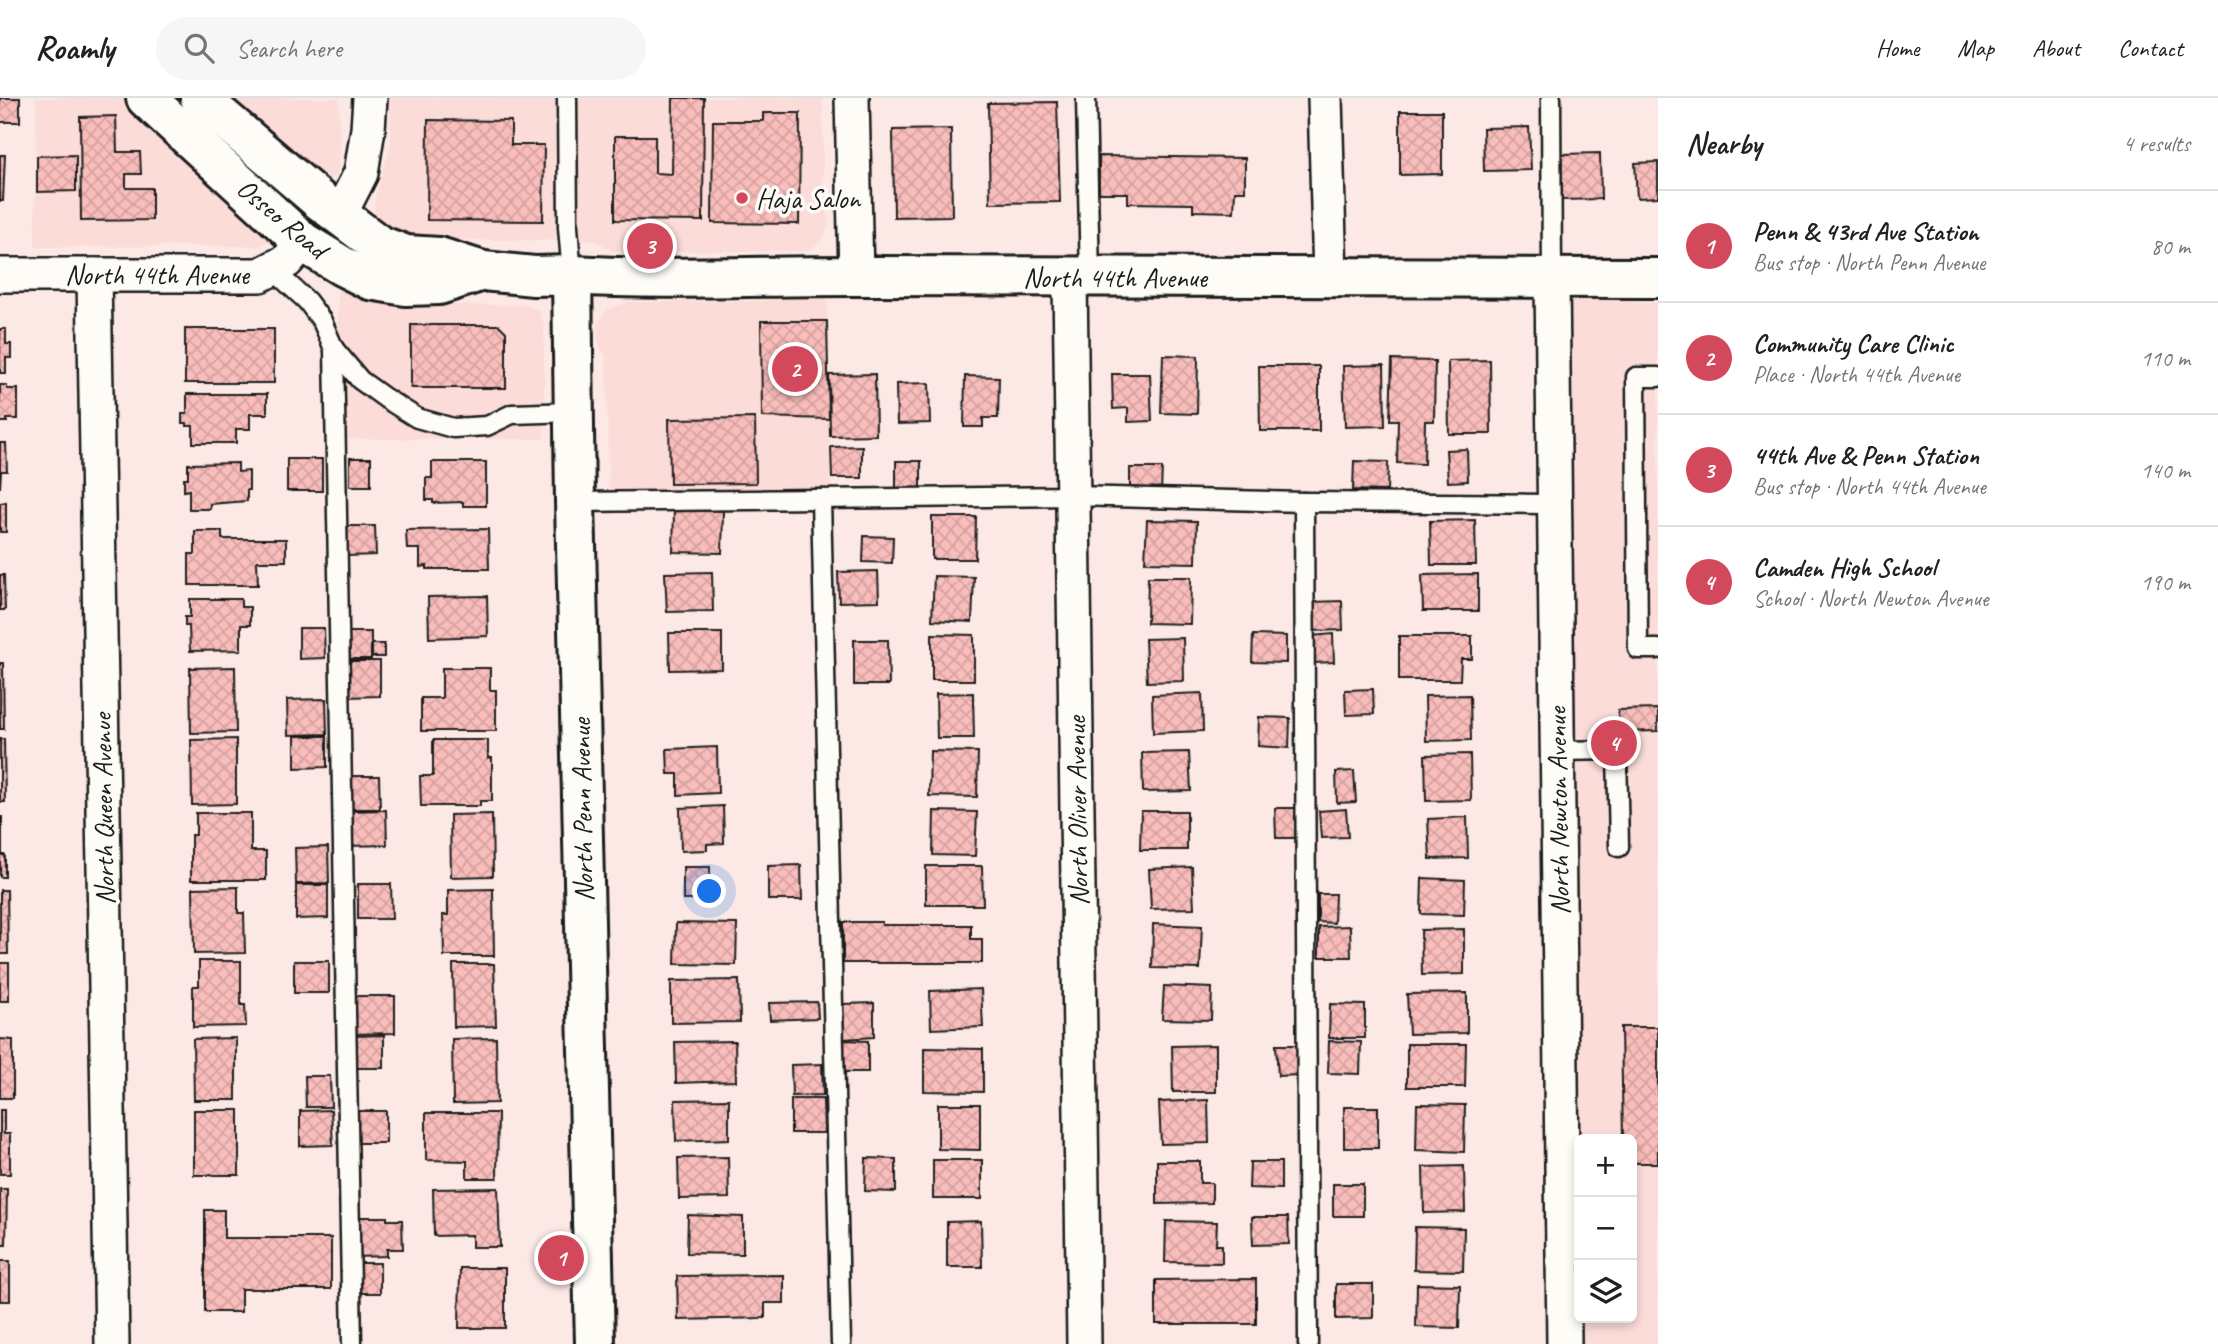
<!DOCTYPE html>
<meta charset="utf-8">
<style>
:root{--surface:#fff;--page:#f6f6f6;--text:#202124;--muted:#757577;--line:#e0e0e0;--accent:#d1495b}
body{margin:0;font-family:Caveat,sans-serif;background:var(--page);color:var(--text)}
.controls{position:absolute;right:21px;bottom:21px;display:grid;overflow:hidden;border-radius:10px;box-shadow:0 4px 10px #0003}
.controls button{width:63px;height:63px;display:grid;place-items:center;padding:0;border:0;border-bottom:2px solid var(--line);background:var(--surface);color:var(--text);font:35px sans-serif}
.you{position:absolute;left:710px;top:794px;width:24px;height:24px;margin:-18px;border:5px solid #fff;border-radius:50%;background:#1a73e8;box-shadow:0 0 0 10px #1a73e833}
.badge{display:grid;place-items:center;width:46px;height:46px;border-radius:50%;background:var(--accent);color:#fff;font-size:23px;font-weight:700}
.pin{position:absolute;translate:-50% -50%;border:4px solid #fff;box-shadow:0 2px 7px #0006}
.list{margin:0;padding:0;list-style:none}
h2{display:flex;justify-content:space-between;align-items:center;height:91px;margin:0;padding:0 28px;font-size:30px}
h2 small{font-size:23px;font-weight:400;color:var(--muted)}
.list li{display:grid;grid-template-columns:46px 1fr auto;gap:21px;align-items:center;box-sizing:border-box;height:112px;padding:0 28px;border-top:2px solid var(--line)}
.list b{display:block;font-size:26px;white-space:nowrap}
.list p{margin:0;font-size:23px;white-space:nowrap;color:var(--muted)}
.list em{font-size:23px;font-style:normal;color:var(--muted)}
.icon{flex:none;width:38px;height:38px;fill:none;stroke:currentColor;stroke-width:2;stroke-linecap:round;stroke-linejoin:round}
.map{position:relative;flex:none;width:1658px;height:1246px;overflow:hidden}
header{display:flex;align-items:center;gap:42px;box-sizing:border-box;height:98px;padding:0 35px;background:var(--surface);border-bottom:2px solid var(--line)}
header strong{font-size:33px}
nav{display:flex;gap:38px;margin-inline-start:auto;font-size:24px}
.search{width:490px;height:63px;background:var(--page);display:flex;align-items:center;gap:18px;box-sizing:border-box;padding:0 24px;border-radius:38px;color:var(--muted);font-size:26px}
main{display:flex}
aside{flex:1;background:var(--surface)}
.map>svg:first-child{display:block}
.built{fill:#fbdcd8;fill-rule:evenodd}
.building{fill:url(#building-cross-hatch);stroke:#1c1c1c;stroke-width:2}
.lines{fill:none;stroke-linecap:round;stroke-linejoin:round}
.service-casing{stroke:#1c1c1c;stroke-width:23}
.minor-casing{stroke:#1c1c1c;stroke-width:38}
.tertiary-casing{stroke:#1c1c1c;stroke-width:44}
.secondary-casing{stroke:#1c1c1c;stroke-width:44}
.service{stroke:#fdfcf7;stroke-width:18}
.minor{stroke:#fdfcf7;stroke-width:33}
.tertiary{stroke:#fdfcf7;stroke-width:38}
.secondary{stroke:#fdfcf7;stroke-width:38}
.poi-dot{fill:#d1495b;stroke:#fdfcf7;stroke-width:2.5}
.labels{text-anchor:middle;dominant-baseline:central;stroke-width:7;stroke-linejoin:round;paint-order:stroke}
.poi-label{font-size:28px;fill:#1c1c1c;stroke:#fdfcf7;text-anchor:start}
.street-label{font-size:28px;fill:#1c1c1c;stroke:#fdfcf7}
</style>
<header>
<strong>Roamly</strong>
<div class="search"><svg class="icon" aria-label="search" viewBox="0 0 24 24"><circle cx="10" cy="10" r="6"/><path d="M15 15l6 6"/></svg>Search here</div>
<nav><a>Home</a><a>Map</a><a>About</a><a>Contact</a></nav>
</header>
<main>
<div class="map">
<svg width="1658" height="1246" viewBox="0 0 1658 1246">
<defs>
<pattern id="building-cross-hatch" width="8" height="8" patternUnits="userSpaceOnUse" patternTransform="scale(1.75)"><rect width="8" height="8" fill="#f9bdbb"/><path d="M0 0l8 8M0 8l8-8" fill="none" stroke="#d5a2a0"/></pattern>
</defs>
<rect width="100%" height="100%" fill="#fce9e5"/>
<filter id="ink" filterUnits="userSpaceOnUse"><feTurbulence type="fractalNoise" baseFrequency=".0143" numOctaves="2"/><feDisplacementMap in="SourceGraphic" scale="14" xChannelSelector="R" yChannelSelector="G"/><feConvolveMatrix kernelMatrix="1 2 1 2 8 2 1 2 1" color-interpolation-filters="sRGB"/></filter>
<g filter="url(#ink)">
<g class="built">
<polygon points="36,0 127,0 264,122 269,133 269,142 261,148 35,149"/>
<polygon points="227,0 339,0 340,65 335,79 325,82"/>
<polygon points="390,0 823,0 823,99 827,111 829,126 822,143 807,153 612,153 597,143 397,141 377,123 374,112 376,96 391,46"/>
<polygon points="338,180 364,199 395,206 527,207 539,213 544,227 544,341 338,341"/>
<path d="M 1586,195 L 1605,195 L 1636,205 L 1658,205 L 1658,1246 L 1581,1246 L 1578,1240 L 1568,202 ZM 1579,1041 L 1632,1041 L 1632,1220 L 1579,1220 Z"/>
<polygon points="827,197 831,394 609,393 606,259 598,244 597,226 608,211 628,204 759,203"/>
</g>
<g class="building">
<rect x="0" y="0" width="20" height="24"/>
<polygon points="673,0 704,0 703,123 615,122 615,38 655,38 655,75 672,76"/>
<polygon points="1057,4 1060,104 990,105 988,5"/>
<polygon points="1400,13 1442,13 1442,76 1400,77"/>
<polygon points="763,15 800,15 799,126 712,125 713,23 763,23"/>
<polygon points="116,18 117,54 140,54 141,76 126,76 126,90 152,90 152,122 81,123 80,19"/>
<polygon points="428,22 511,23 511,47 544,47 543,123 427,122"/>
<polygon points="1529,29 1531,72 1484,73 1483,30"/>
<polygon points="951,31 952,118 894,119 893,32"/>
<polygon points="1600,55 1601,101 1562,102 1561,56"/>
<polygon points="0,57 5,57 3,103 0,103"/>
<polygon points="76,57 76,93 37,94 37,58"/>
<polygon points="1099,58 1245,60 1245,93 1235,93 1234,114 1193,113 1193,106 1128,105 1128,95 1099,95"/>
<polygon points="1658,64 1658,99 1637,100 1635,65"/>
<polygon points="761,223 827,223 829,321 762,319"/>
<polygon points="411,227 499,227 506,234 506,290 411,290"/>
<polygon points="0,231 6,231 6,246 11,246 11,260 6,260 6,275 0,275"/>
<rect x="185" y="231" width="89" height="54"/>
<polygon points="1163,257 1198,258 1197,316 1161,315"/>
<polygon points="1392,262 1435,263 1434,323 1425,323 1424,366 1397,365 1398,322 1390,322"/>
<polygon points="1490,262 1491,336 1449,336 1448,263"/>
<polygon points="1384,267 1385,328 1345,329 1343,268"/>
<polygon points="1259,268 1319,268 1319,333 1260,333"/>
<polygon points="875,276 876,337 830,338 829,277"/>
<polygon points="1112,276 1150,276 1152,323 1128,324 1128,310 1113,311"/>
<polygon points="965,278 999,279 998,320 983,320 983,329 964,329"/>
<polygon points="929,285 930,325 897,326 896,286"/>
<polygon points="0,287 7,287 7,291 18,291 18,321 7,321 7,324 0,324"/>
<polygon points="187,296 267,296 267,316 250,316 250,331 236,331 236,345 193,345 193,328 187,328 187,325 182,325 182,316 187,316"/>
<polygon points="755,320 756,385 670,386 669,321"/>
<polygon points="0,345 6,345 7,373 1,373 0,390"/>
<polygon points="862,348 862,380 832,380 831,349"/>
<polygon points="1467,351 1468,383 1448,384 1446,352"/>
<rect x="350" y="360" width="21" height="28"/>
<rect x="287" y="361" width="35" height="32"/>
<rect x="896" y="363" width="25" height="30"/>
<polygon points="1354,363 1388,364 1387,393 1353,392"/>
<polygon points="432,364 486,364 486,408 463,408 463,404 433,405 433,402 426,402 426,380 432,380"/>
<polygon points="238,365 238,374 249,373 249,392 247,392 247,403 210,406 210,411 189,411 189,392 184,393 184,380 188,380 188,366"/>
<polygon points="1130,370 1162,370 1161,394 1130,394"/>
<polygon points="6,404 6,434 0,434 0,405"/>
<polygon points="674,411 723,412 722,455 673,454"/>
<polygon points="932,419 976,419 975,461 932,461"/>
<polygon points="1147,422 1197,423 1196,465 1145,464"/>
<polygon points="1475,422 1476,467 1431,467 1430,423"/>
<polygon points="346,428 375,428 376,457 347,458"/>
<polygon points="488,431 489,471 427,471 427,468 420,469 420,451 407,451 406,432"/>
<polygon points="195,433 222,433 222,441 286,441 286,463 257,463 258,487 189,487 189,456 195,456"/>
<polygon points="864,438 893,439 892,465 863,464"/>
<polygon points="878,473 879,503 839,504 838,474"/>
<polygon points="712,474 713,513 667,514 665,475"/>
<polygon points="1478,476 1478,513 1423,513 1422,477"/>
<polygon points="0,477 4,477 5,512 0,512"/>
<polygon points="934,478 974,479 972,524 932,522"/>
<polygon points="1148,479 1191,479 1190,526 1147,525"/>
<polygon points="487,498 488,538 429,540 428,499"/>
<polygon points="190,501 241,501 241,509 250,509 250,527 241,527 241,552 190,553 189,528 185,528 185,519 190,519"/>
<polygon points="1342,503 1343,532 1312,533 1311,504"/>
<polygon points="299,530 324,530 325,560 299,561"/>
<rect x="349" y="534" width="22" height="27"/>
<polygon points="669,535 722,535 722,571 670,572"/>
<polygon points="932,536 974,537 974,582 932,582"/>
<polygon points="1333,536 1334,564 1314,565 1312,538"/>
<polygon points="1253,537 1286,538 1286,565 1252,564"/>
<polygon points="1399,538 1472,538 1472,561 1461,561 1460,582 1399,582"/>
<polygon points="1183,540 1184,583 1147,584 1145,541"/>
<polygon points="854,542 888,542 889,587 854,587"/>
<rect x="372" y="546" width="12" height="13"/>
<polygon points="347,563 380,563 380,598 347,599"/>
<polygon points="0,565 3,565 4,631 0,631"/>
<polygon points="235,569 236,634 191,635 190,570"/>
<polygon points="442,570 490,570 490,592 496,592 496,633 421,633 421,600 442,600"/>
<polygon points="1373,591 1374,616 1346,617 1345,592"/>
<polygon points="973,595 974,640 937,640 936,596"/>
<polygon points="1202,595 1203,633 1153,635 1152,597"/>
<polygon points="1470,597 1471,642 1426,643 1425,598"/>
<polygon points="326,601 327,636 288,637 287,602"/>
<polygon points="1658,611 1658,633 1619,634 1618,612"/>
<polygon points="1259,619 1290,620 1289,650 1258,648"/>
<polygon points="295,638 327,638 327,669 295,670"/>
<polygon points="0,641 4,641 5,704 0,704"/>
<polygon points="236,641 236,706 192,707 191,642"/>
<polygon points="433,642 488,642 488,660 492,660 492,703 480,703 480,708 421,708 420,678 433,678"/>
<polygon points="717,649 718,695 678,697 678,676 668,676 667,651"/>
<polygon points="930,653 978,654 977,699 929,698"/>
<polygon points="1189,654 1191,693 1143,694 1142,655"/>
<polygon points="1470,656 1471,702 1426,703 1425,657"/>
<polygon points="1354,673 1356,704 1337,705 1336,674"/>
<polygon points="349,678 379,678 380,711 349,711"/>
<polygon points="723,708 724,745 707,746 707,752 681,753 680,710"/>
<polygon points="1275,710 1298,710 1298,740 1276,740"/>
<polygon points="1346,711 1348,739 1321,740 1319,713"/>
<polygon points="386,712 387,747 349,748 348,713"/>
<polygon points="934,713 977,714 975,758 933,757"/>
<polygon points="1141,713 1187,713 1187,752 1140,752"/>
<polygon points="196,715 251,715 251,753 266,753 266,782 191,782 191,737 196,737"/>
<polygon points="492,716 493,778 451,779 450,717"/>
<polygon points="0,719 2,719 2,757 5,757 5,779 0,779"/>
<polygon points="1467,719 1468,760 1430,761 1428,721"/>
<polygon points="328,749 329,785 296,786 295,750"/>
<polygon points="801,767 802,802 768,802 768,768"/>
<polygon points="926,768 982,768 983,807 926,807"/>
<rect x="683" y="769" width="27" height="33"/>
<polygon points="1192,769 1194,810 1151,811 1149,771"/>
<polygon points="1422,780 1465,782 1464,817 1421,816"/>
<polygon points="358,786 391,786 392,821 358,821"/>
<polygon points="296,787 328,787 328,820 296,821"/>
<polygon points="238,789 238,815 244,815 245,855 194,856 193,790"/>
<polygon points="493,791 494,858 444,858 443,817 448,817 448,792"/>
<polygon points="0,792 7,792 8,856 0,856"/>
<polygon points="1318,796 1335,796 1334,825 1318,824"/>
<polygon points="843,824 882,824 882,827 971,827 971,841 982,841 982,865 843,865"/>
<polygon points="676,825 737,826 736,867 675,866"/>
<polygon points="1153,826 1202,828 1200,871 1152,870"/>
<polygon points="1350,828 1351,859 1319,859 1319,829"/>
<polygon points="1464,831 1464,876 1422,877 1421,832"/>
<polygon points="199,863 241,863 241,907 245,907 246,928 193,929 193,888 199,888"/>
<rect x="294" y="863" width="35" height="32"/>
<rect x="0" y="865" width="9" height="38"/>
<polygon points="453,866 494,866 496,928 454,929"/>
<polygon points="739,882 740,924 671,925 671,883"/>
<polygon points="1164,888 1212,890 1211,922 1162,921"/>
<polygon points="981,891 983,929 931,931 930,893"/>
<polygon points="1467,895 1467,935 1409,936 1407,896"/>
<polygon points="352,898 395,898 395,935 352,936"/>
<polygon points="817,904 818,920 770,922 769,905"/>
<polygon points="874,905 874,939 844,941 843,906"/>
<polygon points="1330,906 1365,907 1365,940 1329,940"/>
<polygon points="1621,929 1658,929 1658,1065 1632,1065 1632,1041 1623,1041"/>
<polygon points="384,937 384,970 352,970 351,938"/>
<polygon points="236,940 236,1002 194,1002 193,941"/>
<polygon points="496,940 497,1005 453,1006 452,941"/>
<polygon points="0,941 13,942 13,1000 0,1000"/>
<polygon points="844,942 868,943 868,974 844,974"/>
<polygon points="735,943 736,983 676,985 675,944"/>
<polygon points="1329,943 1361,944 1360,976 1328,975"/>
<polygon points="1407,946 1466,946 1465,989 1407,989"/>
<polygon points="1216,947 1216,994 1173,994 1172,948"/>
<polygon points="1276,947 1298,947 1299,977 1278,978"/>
<polygon points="924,950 983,951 983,994 924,993"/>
<polygon points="822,966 823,997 792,998 791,967"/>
<polygon points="305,978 330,978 331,1009 306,1009"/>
<polygon points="729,1001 729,1041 676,1043 675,1002"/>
<polygon points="791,1001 823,1001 824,1035 791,1035"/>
<polygon points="1208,1002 1209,1045 1161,1046 1159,1004"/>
<polygon points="938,1006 980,1006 980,1052 938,1051"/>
<polygon points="1417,1006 1465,1007 1464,1054 1416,1052"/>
<rect x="1344" y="1009" width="34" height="41"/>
<polygon points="0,1012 4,1012 4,1036 10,1036 10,1076 0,1076"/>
<rect x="194" y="1012" width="45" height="65"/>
<polygon points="331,1012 333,1047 300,1048 300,1013"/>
<rect x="353" y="1013" width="33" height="32"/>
<polygon points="426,1015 498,1015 497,1080 467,1080 467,1063 426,1062"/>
<polygon points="728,1059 729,1100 679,1101 678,1060"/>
<polygon points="866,1060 896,1061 896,1094 865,1093"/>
<rect x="933" y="1062" width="49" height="39"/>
<polygon points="1157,1063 1200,1063 1200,1085 1212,1085 1212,1105 1157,1106"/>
<polygon points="1250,1064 1281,1064 1281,1091 1249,1090"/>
<polygon points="1464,1068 1465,1114 1424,1115 1423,1069"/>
<rect x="1333" y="1086" width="30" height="32"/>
<polygon points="498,1090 500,1149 472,1149 472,1137 434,1138 433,1091"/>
<polygon points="0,1091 7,1091 6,1147 0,1147"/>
<polygon points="205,1112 224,1112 224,1140 331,1140 331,1191 241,1191 241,1214 205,1214"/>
<polygon points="688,1117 743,1119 743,1156 687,1155"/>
<polygon points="353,1119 387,1119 387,1122 402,1122 403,1151 387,1151 387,1158 354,1159"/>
<polygon points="1252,1119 1288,1119 1289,1146 1253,1147"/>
<polygon points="981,1123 982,1169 947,1169 947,1124"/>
<polygon points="1166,1123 1217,1124 1216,1147 1222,1147 1222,1165 1165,1164"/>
<polygon points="1415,1129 1464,1130 1463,1173 1414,1172"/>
<rect x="0" y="1163" width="10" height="40"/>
<rect x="360" y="1165" width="20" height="30"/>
<polygon points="460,1170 505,1170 505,1230 459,1230"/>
<polygon points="784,1177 784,1205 765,1205 765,1220 678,1222 677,1178"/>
<polygon points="1256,1181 1256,1226 1156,1226 1156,1182"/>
<polygon points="1336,1186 1373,1186 1373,1220 1336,1221"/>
<polygon points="1417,1186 1460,1187 1459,1230 1416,1229"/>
</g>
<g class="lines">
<g class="service-casing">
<g id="service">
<polyline points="567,0 568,129 572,177"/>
<polyline points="1086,0 1090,180"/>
<polyline points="1551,0 1552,180"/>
<polyline points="272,171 307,203 322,223 334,251 352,1246"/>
<polyline points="334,251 360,282 385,300 417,320 453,330 487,328 512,316 574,314"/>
<polyline points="1658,279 1636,279 1638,551 1658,551"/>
<polyline points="821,401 841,1246"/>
<polyline points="575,404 1073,398 1304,404 1555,406"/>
<polyline points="1304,404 1308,1246"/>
<polyline points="1558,653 1617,652 1619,749"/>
</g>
</g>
<g class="minor-casing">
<g id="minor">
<polyline points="852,0 856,178"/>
<polyline points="1325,0 1330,180"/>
<polyline points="339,118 361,75 368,31 370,0"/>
<polyline points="0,177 260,177 287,163 303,144"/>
<polyline points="94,177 112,1246"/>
<polyline points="1070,180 1084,1246"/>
<polyline points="1552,180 1564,1246"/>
</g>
</g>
<g class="tertiary-casing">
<path id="tertiary" d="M 572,177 C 671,183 772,177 872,178 C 1134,180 1396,180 1658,180"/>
</g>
<g class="secondary-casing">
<g id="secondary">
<polyline points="146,0 303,144 342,168 370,182 406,188 439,187 483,173"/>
<polyline points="200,0 319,102 379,147 406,157 439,159 483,173 534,178 572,177 575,404 595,1246"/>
</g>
</g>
<use href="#service" class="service"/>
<use href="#minor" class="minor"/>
<use href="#tertiary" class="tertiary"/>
<use href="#secondary" class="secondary"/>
</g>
</g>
<circle class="poi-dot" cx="742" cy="100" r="7"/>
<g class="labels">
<g class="poi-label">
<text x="756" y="100">Haja Salon</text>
</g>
<g class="street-label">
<text transform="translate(282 120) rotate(40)">Osseo Road</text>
<text x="157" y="176">North 44th Avenue</text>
<text x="1115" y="179">North 44th Avenue</text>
<text transform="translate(103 711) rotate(-91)">North Queen Avenue</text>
<text transform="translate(582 712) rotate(-91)">North Penn Avenue</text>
<text transform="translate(1077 713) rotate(-91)">North Oliver Avenue</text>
<text transform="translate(1558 713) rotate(-91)">North Newton Avenue</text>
</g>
</g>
</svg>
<div class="controls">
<button>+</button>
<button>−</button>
<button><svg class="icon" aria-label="layers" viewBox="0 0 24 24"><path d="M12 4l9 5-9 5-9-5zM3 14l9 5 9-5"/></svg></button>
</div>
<div class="you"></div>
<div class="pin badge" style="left:561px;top:1160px">1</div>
<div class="pin badge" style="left:795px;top:271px">2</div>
<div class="pin badge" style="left:650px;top:148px">3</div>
<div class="pin badge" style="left:1614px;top:645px">4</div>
</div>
<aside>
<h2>Nearby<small>4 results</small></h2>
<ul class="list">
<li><span class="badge">1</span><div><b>Penn &amp; 43rd Ave Station</b><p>Bus stop · North Penn Avenue</p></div><em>80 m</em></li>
<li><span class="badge">2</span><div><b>Community Care Clinic</b><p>Place · North 44th Avenue</p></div><em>110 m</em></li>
<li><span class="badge">3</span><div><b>44th Ave &amp; Penn Station</b><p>Bus stop · North 44th Avenue</p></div><em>140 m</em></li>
<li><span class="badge">4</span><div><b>Camden High School</b><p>School · North Newton Avenue</p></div><em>190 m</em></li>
</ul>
</aside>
</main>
